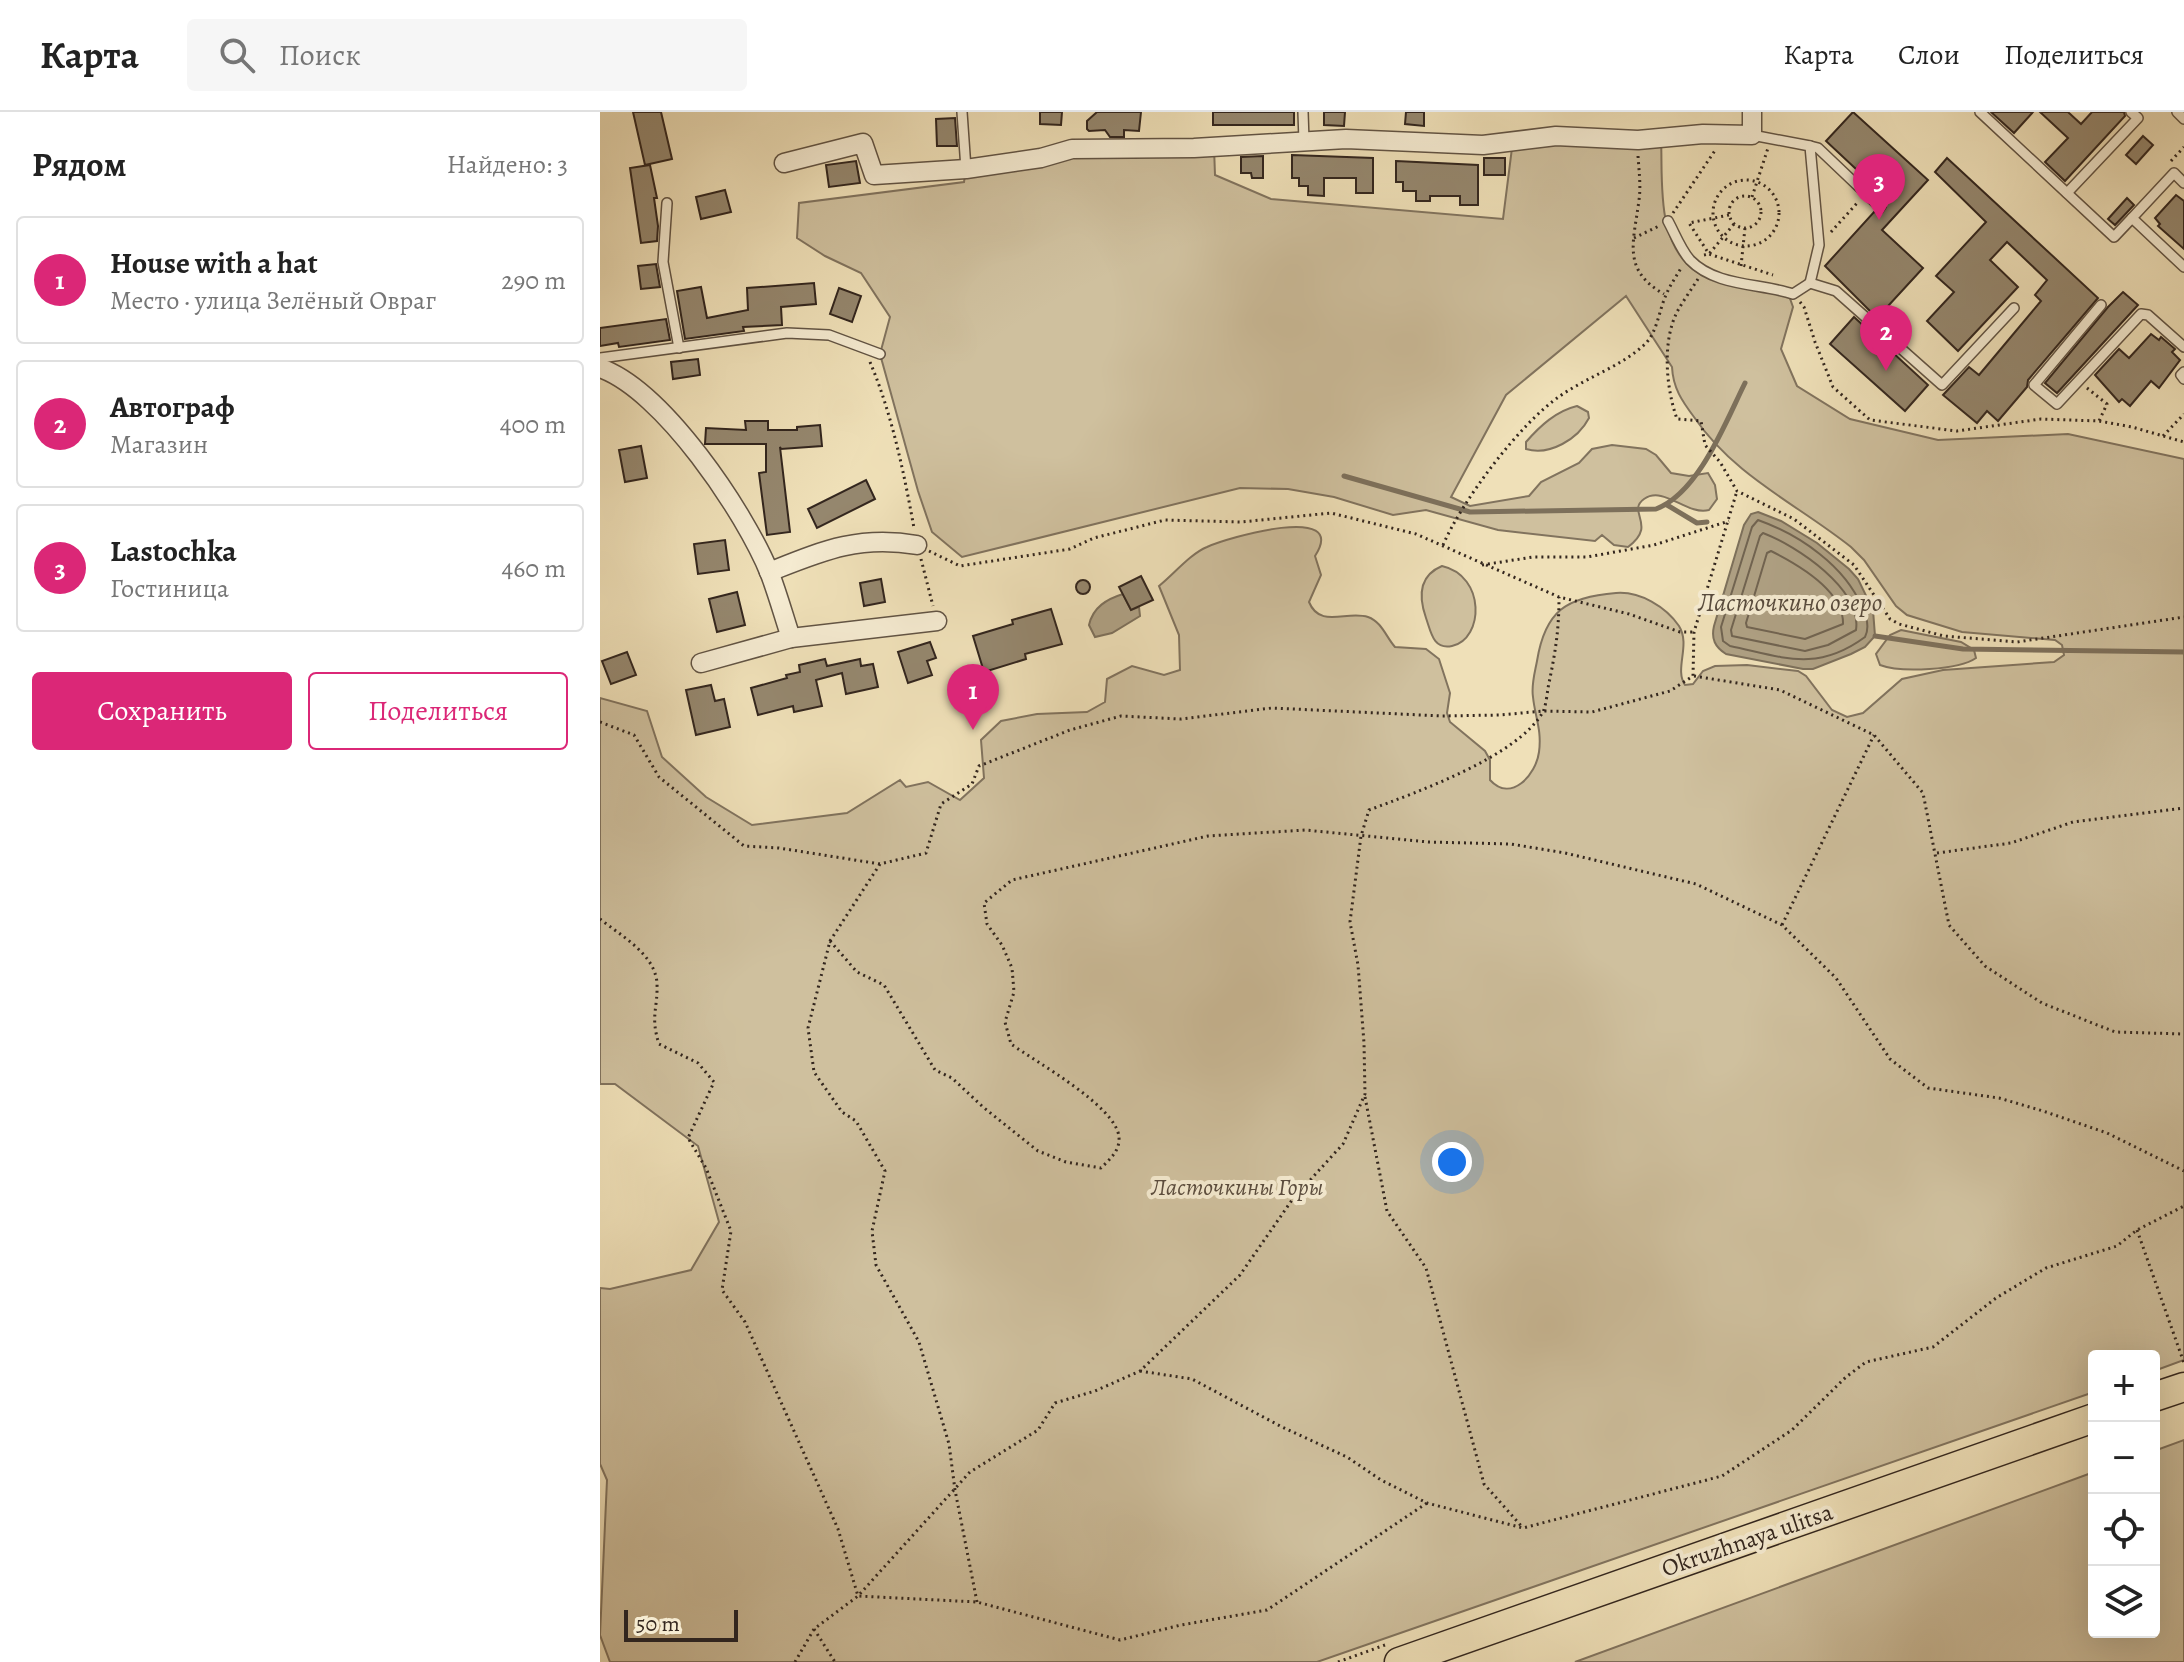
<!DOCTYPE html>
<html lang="ru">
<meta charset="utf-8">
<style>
:root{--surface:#fff;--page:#f6f6f6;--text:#222;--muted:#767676;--line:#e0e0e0;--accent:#db2777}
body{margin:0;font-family:Alegreya,serif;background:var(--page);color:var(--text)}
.controls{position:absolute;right:24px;bottom:24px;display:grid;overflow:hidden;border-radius:8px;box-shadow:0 8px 32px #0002}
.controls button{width:72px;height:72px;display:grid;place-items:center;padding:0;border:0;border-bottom:2px solid var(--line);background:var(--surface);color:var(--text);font:40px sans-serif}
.scale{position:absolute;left:24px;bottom:20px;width:114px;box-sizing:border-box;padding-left:8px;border:4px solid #33261e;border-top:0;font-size:22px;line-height:28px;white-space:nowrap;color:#33261e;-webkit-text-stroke:6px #f5ebd1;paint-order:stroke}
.you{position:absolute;left:852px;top:1050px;width:28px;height:28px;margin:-20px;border:6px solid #fff;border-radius:50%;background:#1a73e8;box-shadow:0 0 0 12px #1a73e833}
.badge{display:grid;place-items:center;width:52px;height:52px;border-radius:50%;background:var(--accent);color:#fff;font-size:26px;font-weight:700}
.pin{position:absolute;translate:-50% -66px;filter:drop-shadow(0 2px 4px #0008)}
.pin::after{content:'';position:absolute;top:42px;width:28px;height:24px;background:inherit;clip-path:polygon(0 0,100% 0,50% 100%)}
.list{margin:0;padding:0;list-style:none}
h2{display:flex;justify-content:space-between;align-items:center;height:104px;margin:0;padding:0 32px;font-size:34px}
h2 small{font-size:26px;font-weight:400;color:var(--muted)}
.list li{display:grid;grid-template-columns:52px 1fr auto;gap:24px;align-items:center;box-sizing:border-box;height:128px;margin:0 16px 16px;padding:0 16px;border:2px solid var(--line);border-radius:8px}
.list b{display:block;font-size:30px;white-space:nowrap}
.list p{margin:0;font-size:26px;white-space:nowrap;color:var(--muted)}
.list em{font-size:26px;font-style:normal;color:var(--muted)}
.actions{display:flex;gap:16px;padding:24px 32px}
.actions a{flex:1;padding:18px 0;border:2px solid var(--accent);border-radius:8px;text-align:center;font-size:28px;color:var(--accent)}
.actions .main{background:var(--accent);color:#fff}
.icon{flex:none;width:44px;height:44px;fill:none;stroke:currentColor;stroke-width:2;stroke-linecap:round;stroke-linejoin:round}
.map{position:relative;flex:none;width:1584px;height:1550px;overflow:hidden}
header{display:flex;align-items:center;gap:48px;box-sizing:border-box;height:112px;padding:0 40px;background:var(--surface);border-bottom:2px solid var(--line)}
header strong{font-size:38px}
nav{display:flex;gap:44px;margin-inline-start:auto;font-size:28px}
.search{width:560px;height:72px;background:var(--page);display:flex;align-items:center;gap:20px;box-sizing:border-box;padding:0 28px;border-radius:8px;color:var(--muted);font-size:30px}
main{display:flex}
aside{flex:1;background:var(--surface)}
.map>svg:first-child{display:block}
.green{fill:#cfc09e;stroke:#81735e;stroke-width:2}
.water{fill:#afa184;stroke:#7d705b;stroke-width:2}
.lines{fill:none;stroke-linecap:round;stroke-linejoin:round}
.shore{stroke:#716451;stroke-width:2}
.stream{stroke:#7d705b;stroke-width:5}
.building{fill:#95876e;stroke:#33261e;stroke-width:2}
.service-casing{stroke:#625444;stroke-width:12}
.minor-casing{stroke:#625444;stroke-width:21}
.primary-casing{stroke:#33261e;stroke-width:31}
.path{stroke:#33261e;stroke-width:3;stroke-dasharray:2 4;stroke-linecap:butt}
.service{stroke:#f5ebd1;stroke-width:9}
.minor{stroke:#f5ebd1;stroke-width:18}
.primary{stroke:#efe0b8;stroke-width:28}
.labels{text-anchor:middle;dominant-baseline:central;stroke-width:8;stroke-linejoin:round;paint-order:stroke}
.park-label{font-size:24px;font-style:italic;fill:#5a4c3e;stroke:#f5ebd1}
.street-label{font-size:24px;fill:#33261e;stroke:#f5ebd1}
.water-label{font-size:26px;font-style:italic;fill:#584b3d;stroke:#f5ebd1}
</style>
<header>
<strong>Карта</strong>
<div class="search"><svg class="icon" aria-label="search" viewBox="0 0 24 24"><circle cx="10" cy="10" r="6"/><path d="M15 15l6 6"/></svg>Поиск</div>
<nav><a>Карта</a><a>Слои</a><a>Поделиться</a></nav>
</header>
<main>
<aside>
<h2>Рядом<small>Найдено: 3</small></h2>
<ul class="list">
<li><span class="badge">1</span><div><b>House with a hat</b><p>Место · улица Зелёный Овраг</p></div><em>290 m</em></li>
<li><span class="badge">2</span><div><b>Автограф</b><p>Магазин</p></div><em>400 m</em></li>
<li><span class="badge">3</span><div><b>Lastochka</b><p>Гостиница</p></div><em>460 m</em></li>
</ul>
<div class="actions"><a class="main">Сохранить</a><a>Поделиться</a></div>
</aside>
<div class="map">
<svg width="1584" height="1550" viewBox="0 0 1584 1550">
<rect width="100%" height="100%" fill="#efe0b8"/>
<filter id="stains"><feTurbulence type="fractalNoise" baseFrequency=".0025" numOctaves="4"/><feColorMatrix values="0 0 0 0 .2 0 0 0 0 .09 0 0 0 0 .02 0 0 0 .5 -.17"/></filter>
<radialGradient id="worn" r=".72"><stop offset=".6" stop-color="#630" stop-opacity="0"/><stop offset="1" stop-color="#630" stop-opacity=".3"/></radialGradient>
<g class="green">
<path d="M 1061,26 C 1063,69 1055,132 1097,160 C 1119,174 1161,177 1188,181 L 1193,195 L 1181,237 L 1197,274 L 1250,307 L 1338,328 L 1468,322 L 1584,347 L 1584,1248 L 1554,1259 L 1554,1244 L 1494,1244 L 1494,1280 L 717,1550 L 10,1550 L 0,1523 L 7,1368 L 0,1352 L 0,1176 L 10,1177 L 91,1158 L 119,1110 L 98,1034 L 15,972 L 0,972 L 0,586 L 47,599 L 62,645 L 106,685 L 152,713 L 247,701 L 300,668 L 306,675 L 328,670 L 360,688 L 384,666 L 381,628 L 401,609 L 437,602 L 487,600 L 505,590 L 507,567 L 532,554 L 564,563 L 580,558 L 579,523 L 559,474 C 574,462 590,442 607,435 C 626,426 750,390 715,444 L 721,463 L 709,490 C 720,517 747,498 768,505 C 782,510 786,525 795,535 L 826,537 L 839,547 L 850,581 L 847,601 L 850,610 L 885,639 L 890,648 L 890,668 C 911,691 936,663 939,640 C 942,618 935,605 933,585 C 931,573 935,560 937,549 C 945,499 966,485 1016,481 C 1040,479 1066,495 1079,514 C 1091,533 1074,557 1085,573 L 1093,572 L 1103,559 L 1115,554 L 1147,553 L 1198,559 L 1206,564 L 1232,598 L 1247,605 L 1263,601 L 1302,567 L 1343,558 L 1454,550 L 1464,543 L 1462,533 L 1455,528 L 1362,520 L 1307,503 L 1296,494 L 1264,448 L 1251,435 C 1197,392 1134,364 1094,305 C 1082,289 1073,276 1072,255 L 1026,184 L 906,283 L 851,385 L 870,394 L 929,384 L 941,370 L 979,351 L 992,337 L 1012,333 L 1046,337 L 1056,343 L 1071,361 L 1089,364 L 1108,361 L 1115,373 L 1117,387 L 1109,398 C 1087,404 1064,373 1044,387 C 1026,400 1058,413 1028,435 L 1014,433 L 1002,423 L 995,429 L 898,418 L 826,398 L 793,403 L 734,385 L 688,377 L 640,376 L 362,445 L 332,420 L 318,379 L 280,242 L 290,205 L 261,161 L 225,144 L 197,126 L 199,91 L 364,70 L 366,57 L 472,37 L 614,35 L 615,63 L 671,87 L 903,107 L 913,28 Z"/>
<path d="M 977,294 L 988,300 L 989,306 C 978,327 950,344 926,337 L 926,330 C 940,314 956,299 977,294 Z"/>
<path d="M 842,454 C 886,464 884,527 852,534 C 833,538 831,520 826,506 C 819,486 818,464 842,454 Z"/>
<path d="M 1301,518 L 1361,530 L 1374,538 L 1376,546 C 1359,558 1301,561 1280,553 L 1276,542 L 1290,523 Z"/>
<polygon points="1584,1328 1584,1550 975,1550 1494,1360 1494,1520 1554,1520 1554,1339"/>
</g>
<g class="water">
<path d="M 1158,400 L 1181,409 L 1217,431 L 1249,457 L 1258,467 L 1273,498 L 1275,524 L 1265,535 L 1251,542 L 1213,557 L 1203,557 L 1126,542 C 1115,535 1111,527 1114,514 L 1144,413 L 1151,402 Z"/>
<path d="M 523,482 L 531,498 L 539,495 L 540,504 L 512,521 L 495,525 L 489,513 C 493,495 507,487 523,482 Z"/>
</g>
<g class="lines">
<g class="shore">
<path d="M 1158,408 C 1200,423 1245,454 1262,495 C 1267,505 1270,515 1265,525 C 1216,561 1183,545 1130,534 L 1123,529 L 1121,515 L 1152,415 Z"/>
<path d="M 1163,421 C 1197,434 1262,477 1256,518 L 1228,533 L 1205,539 L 1132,524 L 1131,518 L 1160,424 Z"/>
<path d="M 1171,439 C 1197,452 1244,478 1243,512 L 1205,527 L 1147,515 L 1146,511 L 1167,441 Z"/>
</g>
<g class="stream">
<path d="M 744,364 L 870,400 L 1056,397 C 1099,381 1126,309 1145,271"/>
<polyline points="1067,393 1097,411 1107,410"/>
<polyline points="1275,524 1363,537 1584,540"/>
</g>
</g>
<g class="building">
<polygon points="33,0 61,0 72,47 45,53"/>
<polygon points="440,0 462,0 461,13 440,12"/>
<polygon points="497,0 541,0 539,19 524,18 524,25 510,25 505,18 489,19 487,17 487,9"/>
<rect x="613" y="0" width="81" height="13"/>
<polygon points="724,0 745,0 744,14 724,13"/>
<polygon points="806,0 824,0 824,14 805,12"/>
<polygon points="1253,0 1328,68 1282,118 1323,156 1277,206 1225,154 1274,100 1282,101 1286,95 1284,89 1287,86 1226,29"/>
<polygon points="1391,0 1433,0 1414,21"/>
<polygon points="1440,0 1468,0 1481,12 1492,0 1524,0 1525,4 1465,69 1445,50 1468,26"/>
<polygon points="355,6 357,34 337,34 336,7"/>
<polygon points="1543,24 1553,33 1536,52 1526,43"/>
<polygon points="692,43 773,46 773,81 756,81 756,66 724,66 724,84 708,83 708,74 699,74 699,66 692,66"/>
<polygon points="663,44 663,66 652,66 651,61 641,61 641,45"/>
<rect x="884" y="46" width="21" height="17"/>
<polygon points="1347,46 1498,186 1428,268 1427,275 1398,309 1387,299 1377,311 1343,283 1369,255 1379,263 1441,189 1435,183 1447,168 1407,130 1390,148 1418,175 1358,239 1327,209 1354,180 1336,164 1386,110 1335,60"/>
<polygon points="256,49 260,71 229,75 226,53"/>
<polygon points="796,49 878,53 878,93 860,93 860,84 830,84 830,89 816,89 816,79 803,79 803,70 796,70"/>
<polygon points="50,53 57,86 54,86 58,114 57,129 41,131 30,56"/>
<polygon points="125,78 131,100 101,107 96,85"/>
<polygon points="1576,83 1584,89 1584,137 1558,114 1560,112 1555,106"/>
<polygon points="1527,86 1534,93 1515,113 1508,107"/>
<polygon points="56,152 60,175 41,177 38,154"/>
<polygon points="214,171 216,192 181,195 182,213 143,215 144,219 85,227 77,179 101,175 107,206 148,198 147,176"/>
<polygon points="239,176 261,184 252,210 230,202"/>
<polygon points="1523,180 1538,193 1457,281 1445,271 1508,195"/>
<polygon points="1254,205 1328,273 1305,299 1230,232"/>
<polygon points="66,207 70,228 19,235 18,231 0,234 0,216"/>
<polygon points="1551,222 1559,228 1561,225 1575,237 1572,240 1580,248 1559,276 1551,269 1530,294 1522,287 1519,290 1495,263 1519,237 1529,246"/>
<polygon points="98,247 100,263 73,267 71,250"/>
<polygon points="145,309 168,309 168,318 197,318 197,315 220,313 222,334 181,337 180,335 190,420 167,423 159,361 166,360 166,332 105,332 106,316 146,318"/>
<polygon points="41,334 47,366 25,370 19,338"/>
<polygon points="266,368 275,387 217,416 208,397"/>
<polygon points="125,428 129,458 98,462 94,432"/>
<polygon points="541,464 553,488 531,498 519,475"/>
<polygon points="281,467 285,490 264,494 260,471"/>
<circle cx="483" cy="475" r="7"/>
<polygon points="137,480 145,513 117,520 109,487"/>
<polygon points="451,497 462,532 425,542 426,547 384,560 373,524 413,512 412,508"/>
<polygon points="330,530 336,546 327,549 332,563 308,571 298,540"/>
<polygon points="27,540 36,563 11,572 2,549"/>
<polygon points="225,547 227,554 260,547 261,554 273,552 278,575 246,582 242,561 216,568 222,594 194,600 193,594 158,603 151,576 187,566 186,563 200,560 199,553"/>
<polygon points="111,573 115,589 124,587 130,615 96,623 86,578"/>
</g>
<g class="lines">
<g class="service-casing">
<g id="service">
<polyline points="362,0 366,57"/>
<polyline points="703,0 704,29"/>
<polyline points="1380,0 1514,125 1532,106"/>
<polyline points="1577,0 1584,7"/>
<polyline points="1152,23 1210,34 1219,133 1210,171 1236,179 1342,273 1414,196"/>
<polyline points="1210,34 1218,36 1279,94"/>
<polyline points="1584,71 1574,61 1532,106 1584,155"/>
<polyline points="1467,81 1538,6 1531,0"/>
<polyline points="67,91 63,150 79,236"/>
<path d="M 1068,109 C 1075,122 1081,138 1090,148 C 1116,175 1161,171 1193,182 L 1210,171"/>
<polyline points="1501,193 1434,273 1457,292 1541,202 1548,203 1584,235"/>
<polyline points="0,246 187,221 229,223 280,242"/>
<polyline points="1584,260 1581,263 1584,267"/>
</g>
</g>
<g class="minor-casing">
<g id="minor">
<polyline points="184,51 263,31 274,63 366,57 441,46 472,37 594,36 746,27 883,33 956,24 1038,28 1103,22 1152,23 1152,0"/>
<path d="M 0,256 C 63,278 145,400 170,462 C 178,483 184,505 191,526"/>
<path d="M 169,460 C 222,439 258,423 317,433"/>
<polyline points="101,551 191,526 337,509"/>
</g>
</g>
<g class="primary-casing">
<g id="primary">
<polyline points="1554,1285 1584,1275"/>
<polyline points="799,1550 1494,1306"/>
</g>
</g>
<g class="path">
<path d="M 1038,44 C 1039,59 1041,74 1039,88 C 1034,129 1021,158 1064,182"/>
<polyline points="1571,49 1584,35"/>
<circle cx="1146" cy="101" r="33"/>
<circle cx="1145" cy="100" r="16"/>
<polyline points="1152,85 1168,36"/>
<polyline points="1073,101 1116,37"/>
<polyline points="1129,103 1089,111 1109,142 1173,163"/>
<polyline points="1231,120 1258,90"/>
<polyline points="1034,126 1059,114"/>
<polyline points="1104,143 1109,142 1134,112"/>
<polyline points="1141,154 1145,116"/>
<path d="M 1098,167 C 1091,178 1083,189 1077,200 C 1062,230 1066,276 1077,307 L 1101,309 L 1105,333 L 1120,350 L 1137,379 L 1194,407 L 1254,453 L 1290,507 L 1299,512 L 1344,524 L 1417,530 L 1584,505"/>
<polyline points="1200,190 1204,195 1215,230 1233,275 1270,308 1357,319 1441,307 1499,309 1532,315 1584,330"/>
<path d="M 270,250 C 292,302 304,361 314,416"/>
<polyline points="1487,276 1507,292 1499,309"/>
<polyline points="1563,324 1584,302"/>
<path d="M 843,433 C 862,389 920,311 960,284 C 987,265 1020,255 1044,233 C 1057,222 1059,198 1066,183 C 1070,173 1076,165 1081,156"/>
<polyline points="329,439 360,454 470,437 494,426 565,408 641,410 731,401 816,422 959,485 1029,502 1080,520 1094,520"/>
<polyline points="321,447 333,494"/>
<polyline points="882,453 933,445 987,445 1054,433 1129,409"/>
<polyline points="1094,564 1180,578 1274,623 1323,681 1349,813 1385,854 1442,891 1515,920 1584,922"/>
<polyline points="0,610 34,623 59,665 144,734 179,736 280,752"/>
<polyline points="1337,741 1411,731 1473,710 1584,696"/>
<path d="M 0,807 C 20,823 55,842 57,871 C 58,897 50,904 59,932 L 98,951 L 114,970 L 88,1026 L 106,1056 L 131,1119 L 122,1178 L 145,1210 L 238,1417 L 258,1484 L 377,1490 L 520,1528 L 581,1513 L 667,1498 L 827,1391"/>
<polyline points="1182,813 1274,623"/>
<path d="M 230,829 L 257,860 L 284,873 L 335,958 L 352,966 L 383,995 L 438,1039 L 466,1050 L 501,1056 C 510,1047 520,1039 519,1025 C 516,994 436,950 411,932 L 405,910 L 414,880 L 412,856 L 402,833 L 387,812 L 384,791 L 412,768 L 608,724 L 705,718 L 828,730 L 911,732 L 965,741 L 1096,772 L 1182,813 L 1236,866 L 1290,947 L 1328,976 L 1399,986 L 1443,999 L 1507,1021 L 1584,1059"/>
<polyline points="765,985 787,1099 826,1156 884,1372 923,1416"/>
<polyline points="1537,1118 1584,1251"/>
<polyline points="540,1259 592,1267 682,1315 747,1345 781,1368 827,1391 923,1416 1122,1364 1192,1318 1246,1265 1266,1250 1333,1235 1396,1186 1446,1156 1517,1134 1537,1118 1584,1094"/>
<polyline points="377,1490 355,1378 349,1332 319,1230 276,1153 272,1119 285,1059 256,1009 242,1000 214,960 208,916 230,829 280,752 326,741 341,692 372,672 379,654 470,618 521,604 581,607 672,596 842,604 900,603 943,599 992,600 1070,579 1093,564 1094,520 1137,379"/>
<polyline points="214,1517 235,1550"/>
<path d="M 195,1550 L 214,1517 L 258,1484 L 370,1360 L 438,1318 L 455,1291 L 495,1279 L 540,1259 L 640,1163 L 692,1088 L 743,1032 L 765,982 L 764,931 L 758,853 L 750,810 L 761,724 L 769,698 C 817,680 917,645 943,600 C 946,593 947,583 948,576 C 955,542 959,520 959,485"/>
<polyline points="738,1550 785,1533"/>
</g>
<use href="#service" class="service"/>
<use href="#minor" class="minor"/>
<use href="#primary" class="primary"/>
</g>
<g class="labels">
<g class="park-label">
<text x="637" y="1075">Ласточкины Горы</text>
</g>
<g class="street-label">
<text transform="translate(1147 1428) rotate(-19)">Okruzhnaya ulitsa</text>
</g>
<g class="water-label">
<text x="1190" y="490">Ласточкино озеро</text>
</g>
</g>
<rect width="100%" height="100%" filter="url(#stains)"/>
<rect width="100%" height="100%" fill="url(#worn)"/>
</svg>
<div class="controls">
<button>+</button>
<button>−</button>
<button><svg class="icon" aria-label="locate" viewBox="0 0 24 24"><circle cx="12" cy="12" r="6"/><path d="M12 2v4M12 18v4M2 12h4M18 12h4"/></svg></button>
<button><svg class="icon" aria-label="layers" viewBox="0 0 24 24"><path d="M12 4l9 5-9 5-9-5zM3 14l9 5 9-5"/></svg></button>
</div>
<div class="scale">50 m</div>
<div class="you"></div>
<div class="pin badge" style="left:373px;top:618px">1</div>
<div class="pin badge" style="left:1286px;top:259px">2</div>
<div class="pin badge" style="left:1279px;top:108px">3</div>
</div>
</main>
